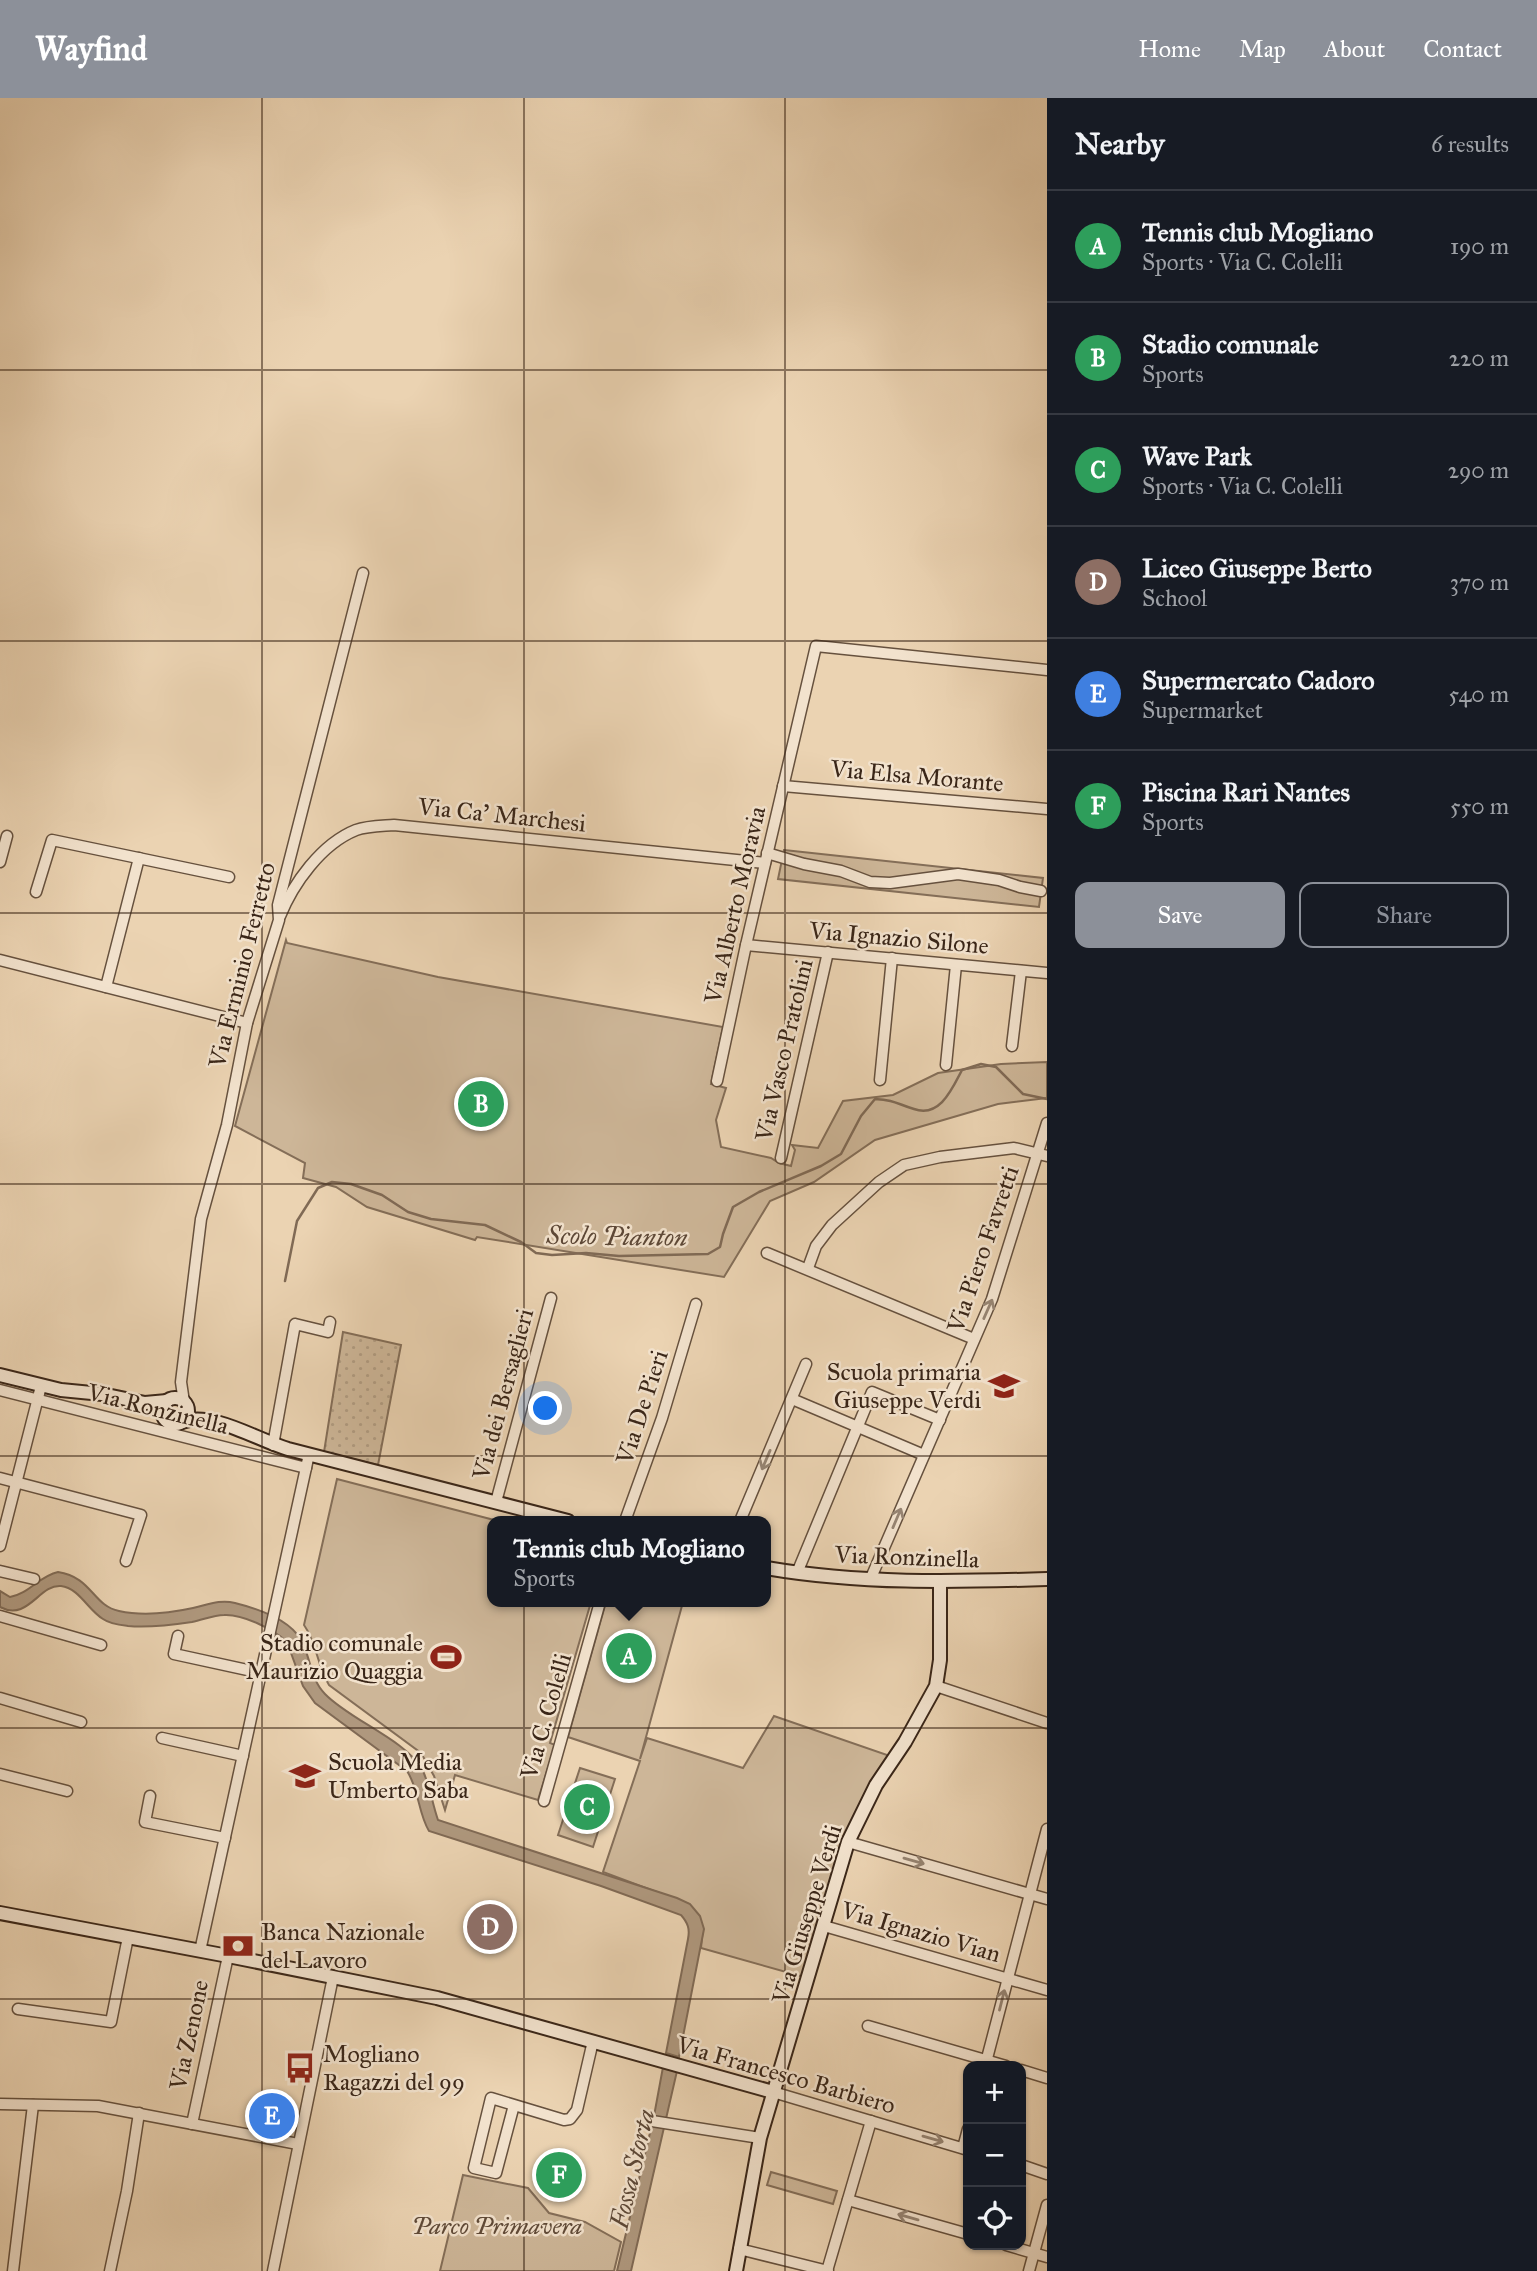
<!DOCTYPE html>
<meta charset="utf-8">
<style>
:root{--surface:#171b24;--page:#20242c;--text:#f1f3f6;--muted:#9ea1a6;--line:#363941;--accent:#8c9099}
body{margin:0;font-family:"IM FELL Great Primer",serif;background:var(--page);color:var(--text)}
.controls{position:absolute;right:21px;bottom:21px;display:grid;overflow:hidden;border-radius:14px;box-shadow:0 2px 5px #0004}
.controls button{width:63px;height:63px;display:grid;place-items:center;padding:0;border:0;border-bottom:2px solid var(--line);background:var(--surface);color:var(--text);font:35px sans-serif}
.you{position:absolute;left:546px;top:1311px;width:24px;height:24px;margin:-18px;border:5px solid #fff;border-radius:50%;background:#1a73e8;box-shadow:0 0 0 10px #1a73e833}
.badge{display:grid;place-items:center;width:46px;height:46px;border-radius:50%;background:var(--accent);color:#fff;font-size:23px;font-weight:700}
.pin{position:absolute;translate:-50% -50%;border:4px solid #fff;box-shadow:0 2px 7px #0006}
.popup{position:absolute;left:487px;top:1418px;width:284px;height:91px;box-sizing:border-box;display:grid;place-content:center;border-radius:14px;background:var(--surface);filter:drop-shadow(0 2px 5px #0005);font-size:23px;white-space:nowrap;color:var(--muted)}
.popup b{font-size:26px;color:var(--text)}
.popup::after{content:'';position:absolute;left:50%;top:100%;margin-left:-14px;border:14px solid transparent;border-top-color:var(--surface)}
.list{margin:0;padding:0;list-style:none}
h2{display:flex;justify-content:space-between;align-items:center;height:91px;margin:0;padding:0 28px;font-size:30px}
h2 small{font-size:23px;font-weight:400;color:var(--muted)}
.list li{display:grid;grid-template-columns:46px 1fr auto;gap:21px;align-items:center;box-sizing:border-box;height:112px;padding:0 28px;border-top:2px solid var(--line)}
.list b{display:block;font-size:26px;white-space:nowrap}
.list p{margin:0;font-size:23px;white-space:nowrap;color:var(--muted)}
.list em{font-size:23px;font-style:normal;color:var(--muted)}
.actions{display:flex;gap:14px;padding:21px 28px}
.actions a{flex:1;padding:16px 0;border:2px solid var(--accent);border-radius:14px;text-align:center;font-size:24px;color:var(--accent)}
.actions .main{background:var(--accent);color:#fff}
.icon{flex:none;width:38px;height:38px;fill:none;stroke:currentColor;stroke-width:2;stroke-linecap:round;stroke-linejoin:round}
.map{position:relative;flex:none;width:1047px;height:2173px;overflow:hidden}
header{display:flex;align-items:center;gap:42px;box-sizing:border-box;height:98px;padding:0 35px;background:var(--accent);color:#fff}
header strong{font-size:33px}
nav{display:flex;gap:38px;margin-inline-start:auto;font-size:24px}
main{display:flex}
aside{flex:1;background:var(--surface)}
.map>svg:first-child{display:block}
.grass{fill:url(#grass-dots);stroke:#846e58;stroke-width:2}
.park{fill:#cdb698;stroke:#846e58;stroke-width:2}
.water{fill:#af987e;stroke:#806a55;stroke-width:2}
.lines{fill:none;stroke-linecap:round;stroke-linejoin:round}
.stream{stroke:#806a55;stroke-width:2.5}
.street-casing{stroke:#66513e;stroke-width:13}
.secondary-casing{stroke:#3a2618;stroke-width:16}
.street{stroke:#f2e2cd;stroke-width:10}
.secondary{stroke:#f2e2cd;stroke-width:12}
.oneway{stroke:#968472}
.grid{fill:none;stroke:#3a2618;stroke-width:2;stroke-opacity:0.55}
.labels{text-anchor:middle;dominant-baseline:central;stroke-width:5;stroke-linejoin:round;paint-order:stroke}
.street-label{font-size:24px;fill:#3a2618;stroke:#f2e2cd}
.poi-label{font-size:24px;fill:#3a2618;stroke:#f2e2cd;text-anchor:start}
.park-label{font-size:24px;font-style:italic;fill:#5f4a38;stroke:#f2e2cd}
.water-label{font-size:26px;font-style:italic;fill:#5d4837;stroke:#f2e2cd}
</style>
<header>
<strong>Wayfind</strong>
<nav><a>Home</a><a>Map</a><a>About</a><a>Contact</a></nav>
</header>
<main>
<div class="map">
<svg width="1047" height="2173" viewBox="0 0 1047 2173">
<defs>
<pattern id="grass-dots" width="8" height="8" patternUnits="userSpaceOnUse" patternTransform="scale(1.75)"><rect width="8" height="8" fill="#cdb698"/><path d="M2 2h.1M6 6h.1" fill="none" stroke="#b19c82" stroke-width="1.8" stroke-linecap="round"/></pattern>
</defs>
<rect width="100%" height="100%" fill="#ebd3b2"/>
<filter id="stains"><feTurbulence type="fractalNoise" baseFrequency=".00286" numOctaves="4"/><feColorMatrix values="0 0 0 0 .2 0 0 0 0 .09 0 0 0 0 .02 0 0 0 .5 -.17"/></filter>
<radialGradient id="worn" r=".72"><stop offset=".6" stop-color="#630" stop-opacity="0"/><stop offset="1" stop-color="#630" stop-opacity=".3"/></radialGradient>
<polygon class="grass" points="343,1234 401,1247 378,1367 324,1354"/>
<g class="park">
<polygon points="784,752 1043,780 1039,809 778,781"/>
<polygon points="286,842 287,845 438,879 723,929 711,986 726,990 716,1022 721,1049 771,1060 779,1065 791,1068 795,1052 792,1047 818,1050 843,1003 893,997 938,975 1001,966 1047,964 1047,1000 998,1006 875,1042 814,1084 770,1103 724,1179 477,1139 475,1142 367,1109 336,1089 303,1080 305,1065 235,1028"/>
<path d="M 337,1381 L 498,1423 L 492,1423 L 492,1504 L 591,1504 L 550,1645 L 555,1647 L 538,1702 L 455,1677 L 445,1712 L 434,1678 L 421,1655 L 329,1587 C 317,1568 317,1545 304,1527 Z"/>
<polygon points="606,1504 683,1504 640,1661 647,1640 743,1670 774,1618 890,1658 873,1685 804,1879 701,1850 703,1830 689,1806 603,1774 640,1663 568,1639"/>
<polygon points="580,1670 615,1681 593,1749 558,1737"/>
<polygon points="771,2074 837,2093 833,2106 767,2087"/>
<polygon points="463,2077 528,2090 549,2115 585,2124 621,2144 614,2173 440,2173"/>
</g>
<g class="water">
<path d="M 58,1474 C 92,1479 93,1508 119,1513 C 142,1518 170,1515 193,1510 C 207,1507 220,1501 235,1505 C 259,1511 295,1523 304,1548 C 311,1565 312,1583 325,1596 C 350,1622 404,1641 422,1671 C 430,1687 432,1705 438,1722 L 677,1800 L 690,1806 L 700,1818 L 704,1831 L 679,1959 L 666,1955 L 688,1841 C 690,1831 688,1825 681,1817 L 601,1788 L 429,1733 C 418,1715 419,1691 407,1673 L 315,1605 L 303,1588 L 287,1544 C 273,1531 243,1516 224,1517 C 213,1517 203,1522 192,1524 C 172,1527 149,1530 128,1528 C 120,1527 110,1526 103,1521 C 88,1512 79,1490 61,1488 C 39,1486 28,1524 0,1509 L 0,1493 L 10,1499 C 29,1496 39,1478 58,1474 Z"/>
<polygon points="663,1969 677,1973 631,2173 617,2173 654,2018"/>
</g>
<g class="lines">
<path class="stream" d="M 285,1183 L 297,1123 L 318,1090 L 332,1084 L 351,1086 L 382,1097 L 408,1114 L 431,1121 L 485,1127 L 521,1144 L 536,1155 L 552,1157 L 586,1155 L 619,1158 L 708,1156 L 720,1149 L 723,1136 L 733,1109 L 759,1094 L 821,1068 L 841,1056 L 861,1018 L 875,1001 C 895,1002 897,1006 914,1011 C 940,1020 952,991 962,972 L 981,966 L 996,969 L 1023,996 L 1047,1001"/>
<g class="street-casing">
<g id="street">
<polyline points="783,688 1047,711"/>
<polyline points="767,755 804,766 841,773 870,784 890,785 958,776 999,782 1020,789 1041,793"/>
<polyline points="0,764 7,738"/>
<polyline points="36,794 52,742 229,779"/>
<path d="M 280,818 C 293,786 321,746 356,732 C 367,728 382,728 394,727 L 765,765"/>
<polyline points="746,847 1047,875"/>
<polyline points="0,862 247,925"/>
<polyline points="106,889 139,760"/>
<polyline points="1012,948 1021,873"/>
<polyline points="946,967 956,867"/>
<polyline points="880,982 892,860"/>
<polyline points="717,983 746,847 816,548 1047,572"/>
<polyline points="781,1060 828,854"/>
<polyline points="767,1155 974,1241"/>
<polyline points="808,1170 816,1148 832,1127 879,1084 904,1067 940,1059 1014,1050 1047,1058"/>
<polyline points="0,1292 306,1370"/>
<polyline points="792,1301 924,1357"/>
<polyline points="184,1304 181,1284 201,1121 227,1027 247,925 279,822 278,807 363,475"/>
<polyline points="273,1347 295,1226 328,1234 330,1224"/>
<polyline points="0,1380 141,1417 126,1463"/>
<polyline points="496,1404 551,1200"/>
<polyline points="625,1423 662,1320 696,1206"/>
<polyline points="740,1423 806,1266"/>
<polyline points="0,1448 41,1288"/>
<polyline points="0,1473 34,1481"/>
<polyline points="797,1475 872,1294 940,1322"/>
<polyline points="870,1482 992,1201 1047,1025"/>
<polyline points="0,1518 101,1547"/>
<polyline points="178,1538 174,1556 261,1575"/>
<polyline points="936,1588 1047,1625"/>
<polyline points="0,1600 81,1624"/>
<polyline points="162,1640 243,1658"/>
<polyline points="0,1676 67,1693"/>
<polyline points="150,1698 145,1724 225,1740"/>
<polyline points="544,1703 600,1504"/>
<polyline points="848,1744 1047,1801"/>
<polyline points="824,1828 1047,1892"/>
<polyline points="200,1853 309,1356"/>
<polyline points="18,1911 111,1924 128,1839"/>
<polyline points="868,1928 1006,1968"/>
<polyline points="985,1968 1047,1731"/>
<polyline points="1021,1972 1047,1980"/>
<polyline points="773,1994 968,2052"/>
<polyline points="0,2006 98,2008 298,2046"/>
<polyline points="514,2007 496,2075 474,2070 491,2000 564,2022 570,2021 577,2012 593,1943"/>
<polyline points="652,2023 760,2040"/>
<polyline points="192,2026 228,1858"/>
<polyline points="963,2050 968,2031"/>
<polyline points="1021,2067 1047,2076"/>
<polyline points="848,2102 968,2136"/>
<polyline points="1006,2147 1047,2159"/>
<polyline points="739,2151 828,2173"/>
<polyline points="13,2173 33,2007"/>
<polyline points="110,2173 127,2093 139,2015"/>
<polyline points="273,2173 333,1879"/>
<polyline points="827,2173 871,2023"/>
<polyline points="1029,2173 1047,2107"/>
</g>
</g>
<g class="secondary-casing">
<g id="secondary">
<polyline points="0,1277 61,1292 102,1296 145,1305 167,1303"/>
<circle cx="175" cy="1313" r="13"/>
<path d="M 182,1324 C 213,1313 257,1342 288,1351 L 568,1423"/>
<path d="M 766,1470 C 860,1486 952,1484 1047,1481"/>
<polyline points="0,1815 228,1858 437,1900 773,1994"/>
<polyline points="736,2173 760,2040 848,1744 876,1687 905,1644 936,1588 940,1562 940,1485"/>
</g>
</g>
<use href="#street" class="street"/>
<use href="#secondary" class="secondary"/>
</g>
<defs><path id="oneway-shaft" d="M-6 0H5M1.5-3L5.5 0L1.5 3" fill="none" stroke-width="1.6" stroke-linecap="round" stroke-linejoin="round" transform="scale(1.75)"/></defs>
<g class="oneway">
<use href="#oneway-shaft" transform="translate(988 1211) rotate(-66)"/>
<use href="#oneway-shaft" transform="translate(766 1362) rotate(113)"/>
<use href="#oneway-shaft" transform="translate(897 1420) rotate(-67)"/>
<use href="#oneway-shaft" transform="translate(914 1763) rotate(16)"/>
<use href="#oneway-shaft" transform="translate(1002 1902) rotate(-76)"/>
<use href="#oneway-shaft" transform="translate(933 2041) rotate(16)"/>
<use href="#oneway-shaft" transform="translate(908 2119) rotate(-164)"/>
</g>
<path class="grid" d="M 262,0 L 262,2173M 524,0 L 524,2173M 785,0 L 785,2173M 0,272 L 1047,272M 0,543 L 1047,543M 0,815 L 1047,815M 0,1086 L 1047,1086M 0,1358 L 1047,1358M 0,1630 L 1047,1630M 0,1901 L 1047,1901"/>
<defs>
<g id="school-bare" transform="scale(2.415)"><path d="M0-5L7-2L0 1L-7-2ZM-4 1L0 2.5L4 1V4Q0 6-4 4Z" fill="#8f2418" stroke="#f2e2cd" stroke-width="2.5" paint-order="stroke"/></g>
<g id="stadium-bare" transform="scale(2.415)"><path d="M0-5a6.5 5 0 1 0 0 10a6.5 5 0 1 0 0-10ZM-3.5-1.8h7v3.6h-7Z" fill="#8f2418" stroke="#f2e2cd" stroke-width="2.5" paint-order="stroke"/></g>
<g id="bank-bare" transform="scale(2.415)"><path d="M-6-4H6V4H-6ZM0-2.3a2.3 2.3 0 1 0 0 4.6a2.3 2.3 0 1 0 0-4.6Z" fill="#8f2418" stroke="#f2e2cd" stroke-width="2.5" paint-order="stroke"/></g>
<g id="bus-bare" transform="scale(2.415)"><path d="M-5-6H5V4H4V6H2V4H-2V6H-4V4H-5ZM-3.5-4V0h7V-4ZM-3.5 1.2v1.5H-2V1.2ZM2 1.2v1.5H3.5V1.2Z" fill="#8f2418" stroke="#f2e2cd" stroke-width="2.5" paint-order="stroke"/></g>
</defs>
<g fill-rule="evenodd">
<use href="#school-bare" x="1004" y="1288"/>
<use href="#stadium-bare" x="446" y="1559"/>
<use href="#school-bare" x="305" y="1678"/>
<use href="#bank-bare" x="238" y="1848"/>
<use href="#bus-bare" x="300" y="1970"/>
</g>
<g class="labels">
<g class="street-label">
<text transform="translate(917 678) rotate(5)">Via Elsa Morante</text>
<text transform="translate(502 717) rotate(6)">Via Ca' Marchesi</text>
<text transform="translate(735 807) rotate(-77)">Via Alberto Moravia</text>
<text transform="translate(899 840) rotate(5)">Via Ignazio Silone</text>
<text transform="translate(242 867) rotate(-76)">Via Erminio Ferretto</text>
<text transform="translate(784 952) rotate(-77)">Via Vasco Pratolini</text>
<text transform="translate(983 1151) rotate(-71)">Via Piero Favretti</text>
<text transform="translate(503 1296) rotate(-75)">Via dei Bersaglieri</text>
<text transform="translate(642 1309) rotate(-72)">Via De Pieri</text>
<text transform="translate(158 1311) rotate(14)">Via Ronzinella</text>
<text transform="translate(907 1459) rotate(2)">Via Ronzinella</text>
<text transform="translate(546 1618) rotate(-74)">Via C. Colelli</text>
<text transform="translate(807 1816) rotate(-73)">Via Giuseppe Verdi</text>
<text transform="translate(921 1834) rotate(16)">Via Ignazio Vian</text>
<text transform="translate(189 1937) rotate(-78)">Via Zenone</text>
<text transform="translate(786 1977) rotate(16)">Via Francesco Barbiero</text>
</g>
<g class="poi-label">
<text x="981" y="1274" text-anchor="end">Scuola primaria<tspan x="981" dy="28">Giuseppe Verdi</tspan></text>
<text x="423" y="1545" text-anchor="end">Stadio comunale<tspan x="423" dy="28">Maurizio Quaggia</tspan></text>
<text x="328" y="1664">Scuola Media<tspan x="328" dy="28">Umberto Saba</tspan></text>
<text x="261" y="1834">Banca Nazionale<tspan x="261" dy="28">del Lavoro</tspan></text>
<text x="323" y="1956">Mogliano<tspan x="323" dy="28">Ragazzi del 99</tspan></text>
</g>
<g class="park-label">
<text x="497" y="2128">Parco Primavera</text>
</g>
<g class="water-label">
<text transform="translate(617 1138) rotate(1)">Scolo Pianton</text>
<text transform="translate(632 2071) rotate(-77)">Fossa Storta</text>
</g>
</g>
<rect width="100%" height="100%" filter="url(#stains)"/>
<rect width="100%" height="100%" fill="url(#worn)"/>
</svg>
<div class="controls">
<button>+</button>
<button>−</button>
<button><svg class="icon" aria-label="locate" viewBox="0 0 24 24"><circle cx="12" cy="12" r="6"/><path d="M12 2v4M12 18v4M2 12h4M18 12h4"/></svg></button>
</div>
<div class="you"></div>
<div class="pin badge" style="left:629px;top:1558px;background:#2e9e5b">A</div>
<div class="popup"><b>Tennis club Mogliano</b>Sports</div>
<div class="pin badge" style="left:481px;top:1006px;background:#2e9e5b">B</div>
<div class="pin badge" style="left:587px;top:1709px;background:#2e9e5b">C</div>
<div class="pin badge" style="left:490px;top:1829px;background:#8d6e63">D</div>
<div class="pin badge" style="left:272px;top:2018px;background:#3f7fe0">E</div>
<div class="pin badge" style="left:559px;top:2077px;background:#2e9e5b">F</div>
</div>
<aside>
<h2>Nearby<small>6 results</small></h2>
<ul class="list">
<li><span class="badge" style="background:#2e9e5b">A</span><div><b>Tennis club Mogliano</b><p>Sports · Via C. Colelli</p></div><em>190 m</em></li>
<li><span class="badge" style="background:#2e9e5b">B</span><div><b>Stadio comunale</b><p>Sports</p></div><em>220 m</em></li>
<li><span class="badge" style="background:#2e9e5b">C</span><div><b>Wave Park</b><p>Sports · Via C. Colelli</p></div><em>290 m</em></li>
<li><span class="badge" style="background:#8d6e63">D</span><div><b>Liceo Giuseppe Berto</b><p>School</p></div><em>370 m</em></li>
<li><span class="badge" style="background:#3f7fe0">E</span><div><b>Supermercato Cadoro</b><p>Supermarket</p></div><em>540 m</em></li>
<li><span class="badge" style="background:#2e9e5b">F</span><div><b>Piscina Rari Nantes</b><p>Sports</p></div><em>550 m</em></li>
</ul>
<div class="actions"><a class="main">Save</a><a>Share</a></div>
</aside>
</main>
